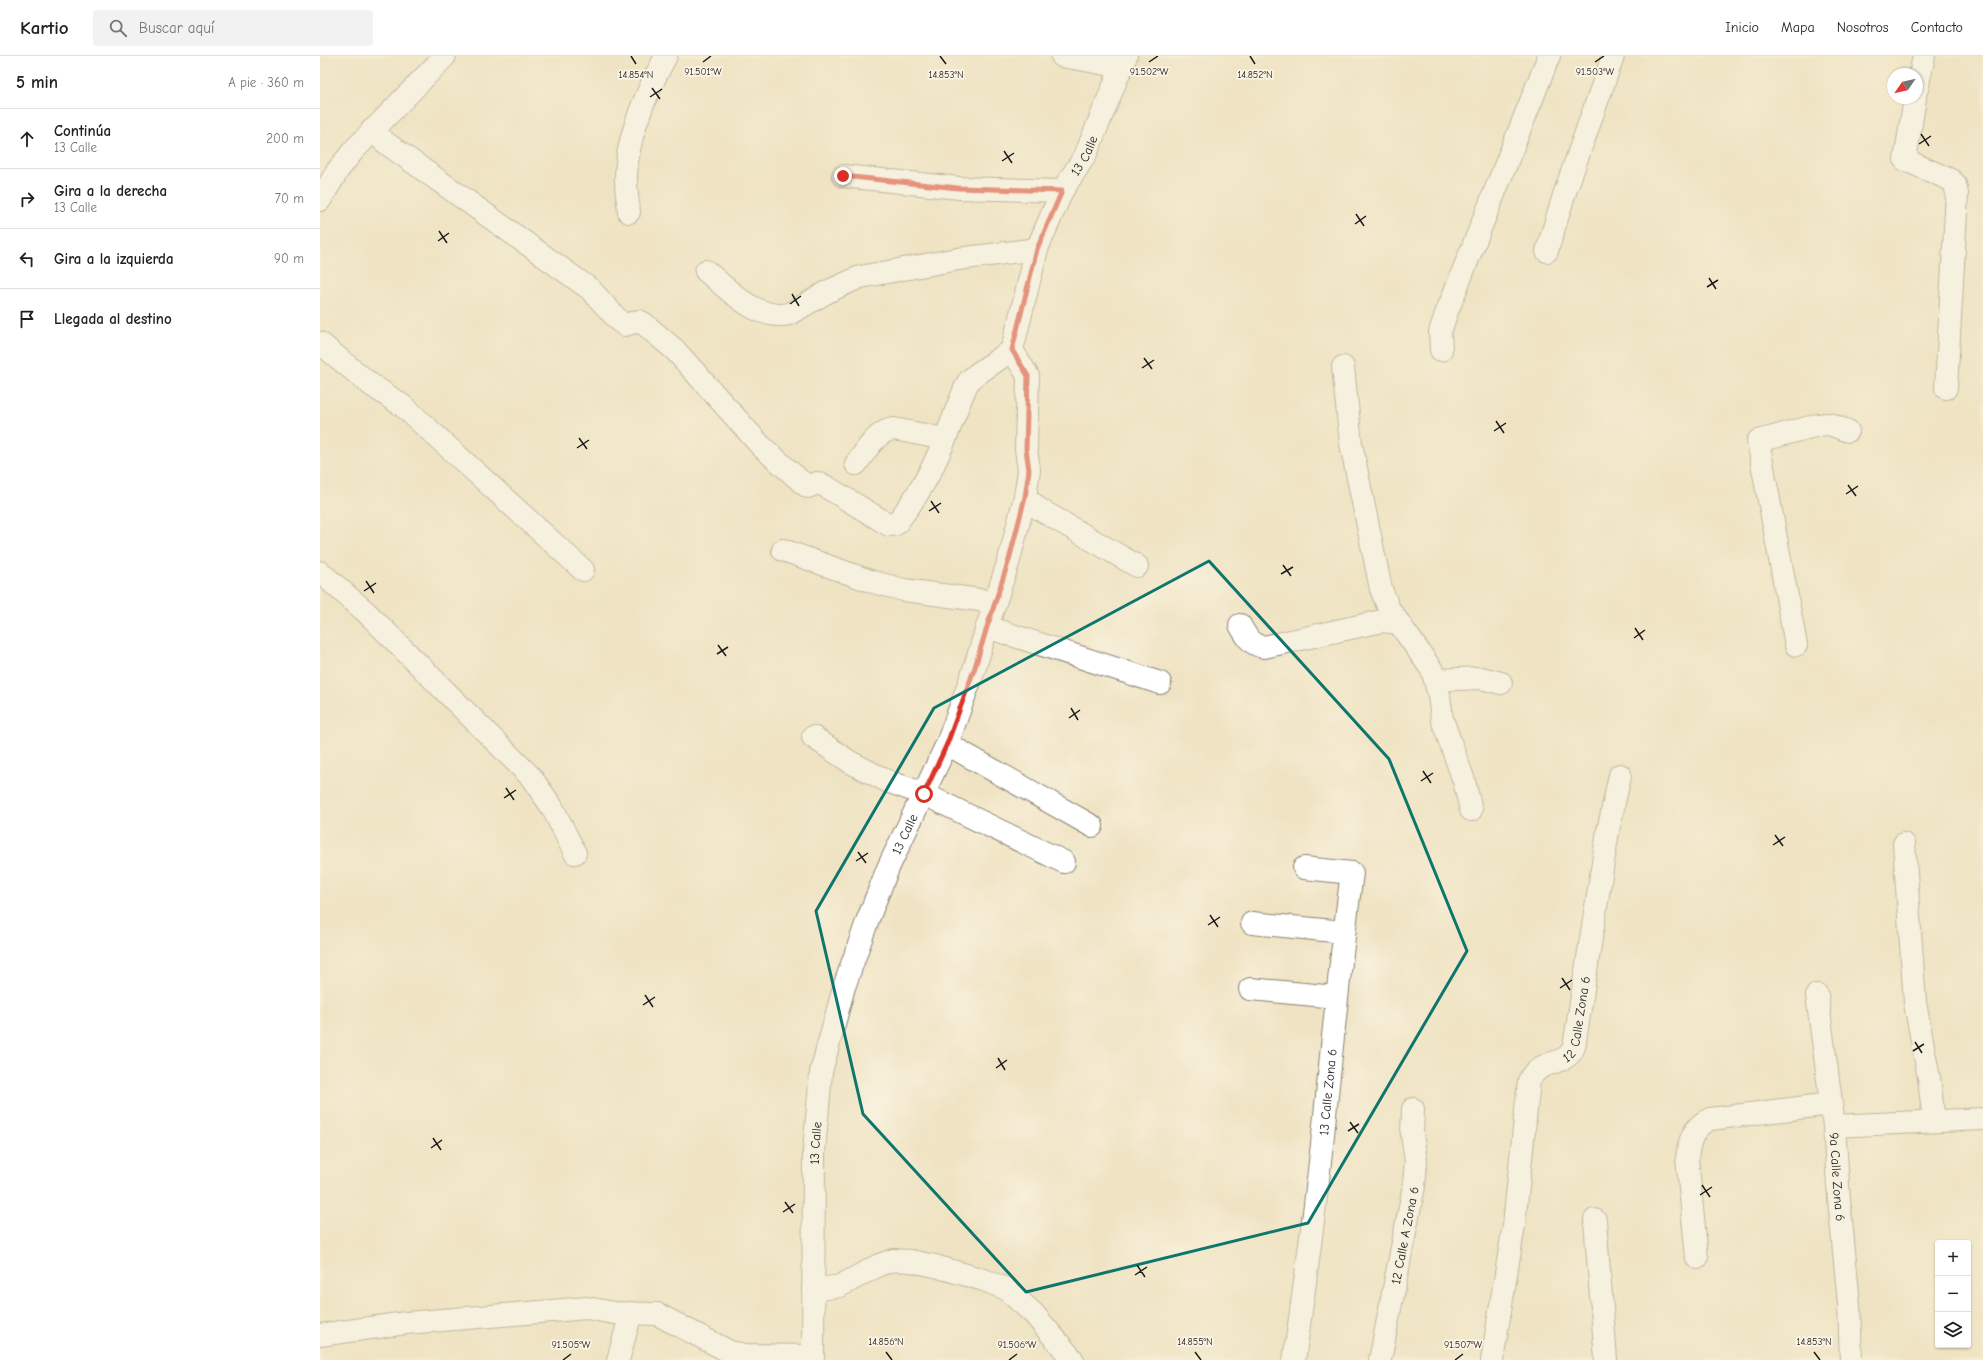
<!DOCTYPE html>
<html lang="es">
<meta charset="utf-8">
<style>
:root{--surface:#fff;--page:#f2f2f2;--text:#202124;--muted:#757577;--line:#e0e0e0}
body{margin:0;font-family:"Comic Neue",sans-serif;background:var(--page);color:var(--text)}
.controls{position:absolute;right:12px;bottom:12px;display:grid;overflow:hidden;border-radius:4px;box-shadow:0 1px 3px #0004}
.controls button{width:36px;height:36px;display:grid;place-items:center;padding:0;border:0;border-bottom:1px solid var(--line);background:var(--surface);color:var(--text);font:20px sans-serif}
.compass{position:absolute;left:1567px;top:12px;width:36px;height:36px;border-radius:50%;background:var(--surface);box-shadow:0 1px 3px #0004;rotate:236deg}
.stop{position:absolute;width:12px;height:12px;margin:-9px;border:3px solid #d93025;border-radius:50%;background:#fff}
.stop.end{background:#d93025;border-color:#fff;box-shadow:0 1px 4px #0008}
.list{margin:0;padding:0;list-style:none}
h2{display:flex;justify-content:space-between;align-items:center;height:52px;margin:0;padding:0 16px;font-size:17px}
h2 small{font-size:13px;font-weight:400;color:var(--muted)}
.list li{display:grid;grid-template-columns:26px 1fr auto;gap:12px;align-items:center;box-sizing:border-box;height:60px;padding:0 16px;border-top:1px solid var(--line)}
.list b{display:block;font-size:15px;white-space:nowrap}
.list p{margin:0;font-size:13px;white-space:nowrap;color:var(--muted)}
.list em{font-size:13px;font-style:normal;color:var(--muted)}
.icon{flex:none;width:22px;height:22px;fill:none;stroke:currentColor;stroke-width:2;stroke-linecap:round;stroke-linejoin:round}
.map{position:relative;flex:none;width:1663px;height:1304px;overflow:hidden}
header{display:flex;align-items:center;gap:24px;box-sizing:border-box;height:56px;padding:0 20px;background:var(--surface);border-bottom:1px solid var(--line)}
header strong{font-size:19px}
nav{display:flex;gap:22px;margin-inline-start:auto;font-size:14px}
.search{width:280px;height:36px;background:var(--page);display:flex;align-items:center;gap:10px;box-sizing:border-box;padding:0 14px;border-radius:4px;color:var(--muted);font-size:15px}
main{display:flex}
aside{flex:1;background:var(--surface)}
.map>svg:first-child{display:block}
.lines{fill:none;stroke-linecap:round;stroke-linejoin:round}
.minor-casing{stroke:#868070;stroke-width:24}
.minor{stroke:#fff;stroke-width:22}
.route{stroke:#d93025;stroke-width:5}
.marked{fill:none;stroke:#0f766e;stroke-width:3;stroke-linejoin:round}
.ticks{fill:none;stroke:#1c1c1c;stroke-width:1.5}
.labels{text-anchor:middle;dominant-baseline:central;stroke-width:3.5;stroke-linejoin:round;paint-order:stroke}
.street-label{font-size:13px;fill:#1c1c1c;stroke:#fcf5e5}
.ticks-label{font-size:10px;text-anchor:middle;fill:#1c1c1c;stroke:#fcf5e5;stroke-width:3.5;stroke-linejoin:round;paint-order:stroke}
</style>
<header>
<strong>Kartio</strong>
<div class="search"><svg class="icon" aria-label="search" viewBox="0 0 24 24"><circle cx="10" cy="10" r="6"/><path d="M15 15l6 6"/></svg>Buscar aquí</div>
<nav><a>Inicio</a><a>Mapa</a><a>Nosotros</a><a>Contacto</a></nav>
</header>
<main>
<aside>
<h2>5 min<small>A pie · 360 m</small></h2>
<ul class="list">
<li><svg class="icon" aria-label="ahead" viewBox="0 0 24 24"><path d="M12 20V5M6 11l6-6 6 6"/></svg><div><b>Continúa</b><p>13 Calle</p></div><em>200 m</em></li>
<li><svg class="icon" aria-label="right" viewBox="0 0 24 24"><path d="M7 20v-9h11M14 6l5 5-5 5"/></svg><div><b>Gira a la derecha</b><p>13 Calle</p></div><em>70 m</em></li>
<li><svg class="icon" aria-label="left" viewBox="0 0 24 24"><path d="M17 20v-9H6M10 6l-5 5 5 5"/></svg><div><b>Gira a la izquierda</b></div><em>90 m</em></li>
<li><svg class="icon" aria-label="arrive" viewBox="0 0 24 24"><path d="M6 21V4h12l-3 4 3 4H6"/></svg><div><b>Llegada al destino</b></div></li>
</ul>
</aside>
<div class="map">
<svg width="1663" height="1304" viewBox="0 0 1663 1304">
<rect width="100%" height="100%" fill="#fcf5e5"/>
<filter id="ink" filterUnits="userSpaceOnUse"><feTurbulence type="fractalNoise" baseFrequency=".025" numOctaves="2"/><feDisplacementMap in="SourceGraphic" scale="8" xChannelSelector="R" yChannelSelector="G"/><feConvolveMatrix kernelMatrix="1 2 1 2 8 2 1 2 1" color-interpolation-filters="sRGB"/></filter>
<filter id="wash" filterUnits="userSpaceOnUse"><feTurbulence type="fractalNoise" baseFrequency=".012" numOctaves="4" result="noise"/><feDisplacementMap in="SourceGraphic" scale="16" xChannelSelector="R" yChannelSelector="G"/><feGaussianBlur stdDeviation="0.9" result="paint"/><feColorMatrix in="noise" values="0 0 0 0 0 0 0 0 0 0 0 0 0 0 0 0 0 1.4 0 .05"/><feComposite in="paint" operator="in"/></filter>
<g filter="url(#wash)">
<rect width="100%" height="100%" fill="#efe3c3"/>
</g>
<g filter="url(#ink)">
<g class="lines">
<g class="minor-casing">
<g id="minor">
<polyline points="742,0 803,11"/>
<polyline points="1597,33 1604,0"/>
<polyline points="1595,42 1585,104 1631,124 1635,128 1637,138 1626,332"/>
<path d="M 52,74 L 66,87 L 270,233 L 300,266 L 305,269 L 319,265 L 323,267 L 355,294 L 441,390 L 484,428 L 488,431 L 497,427 L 505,430 L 569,469 L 576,468 C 593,446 608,423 619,397 C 630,374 637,349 648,326 L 657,318 L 692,294"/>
<polyline points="523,120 639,132 742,135"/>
<polyline points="0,144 18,114 33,95 125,0"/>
<path d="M 309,156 C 308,145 306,135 306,125 C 305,84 327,35 346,0"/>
<polyline points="1227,195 1244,139 1293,0"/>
<path d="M 386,215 C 408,233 437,265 469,258 L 509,235 L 540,221 L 638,203 L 717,193"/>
<polyline points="0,287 50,328 83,350 263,514"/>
<polyline points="1121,294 1120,276 1126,258 1229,0"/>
<polyline points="1023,311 1031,388 1061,533 1069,553 1112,614 1119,639 1122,663 1144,725 1151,754"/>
<path d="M 536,408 C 547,394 556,375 574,373 L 625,383"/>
<polyline points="705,441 719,453 817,510"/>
<polyline points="463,494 553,526 584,534 675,546"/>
<polyline points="0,516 47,557 211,721 232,751 255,797"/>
<path d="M 920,569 C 926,580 931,589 944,591 L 1062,565 L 1079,567"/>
<polyline points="667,571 840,627"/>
<polyline points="1476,589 1438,385 1498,369 1509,368 1528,375"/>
<polyline points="1115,624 1161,622 1181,627"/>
<polyline points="493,681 530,706 567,725 604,738 744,806"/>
<polyline points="627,688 772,770"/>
<polyline points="1584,788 1595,947 1609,1022 1614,1065"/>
<polyline points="932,867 1024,876"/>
<polyline points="930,933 1016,941"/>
<path id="s1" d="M 1497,939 L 1514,1070 L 1519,1143 L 1529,1248 L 1531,1304"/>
<polyline points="1514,1070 1663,1063"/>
<polyline points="1275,1164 1286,1304"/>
<path d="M 1377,1202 L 1367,1102 C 1369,1086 1373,1070 1390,1063 L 1511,1048"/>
<polyline points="493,1234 520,1230 559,1209 573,1204 591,1205 615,1210 664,1224 686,1233 714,1258 753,1304"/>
<polyline points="0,1279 86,1267 267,1252 294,1257 337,1258 410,1296 426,1299 493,1300"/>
<polyline points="298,1304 311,1257"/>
<path id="s2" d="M 493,1304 L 494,1096 L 501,1016 L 524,931 L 548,863 L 568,812 L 627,688 L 655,611 L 667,571 L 689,504 L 705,441 L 709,414 L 706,393 L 708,320 L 692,294 L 717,193 L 742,135 L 765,100 L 806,0"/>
<path id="s3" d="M 974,1304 C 985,1229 995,1154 1003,1079 C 1012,991 1020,904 1032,817 L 984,812"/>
<path id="s4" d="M 1060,1304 L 1094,1130 L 1096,1105 L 1092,1078 L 1093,1053"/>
<path id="s5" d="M 1172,1304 L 1194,1169 L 1209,1025 C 1219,1001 1246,1012 1254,991 L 1288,775 L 1300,719"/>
</g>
</g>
<use href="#minor" class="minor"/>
</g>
</g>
<g class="lines" filter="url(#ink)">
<polyline class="route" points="523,120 638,132 742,135 717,193 692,294 708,320 706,393 709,414 705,441 689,504 667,571 655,611 627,688 604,738"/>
</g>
<path d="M0 0H1663V1304H0ZM 889,505 L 1069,703 L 1147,895 L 988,1167 L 706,1236 L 543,1058 L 496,855 L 614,652 Z" fill="#efe3c3" fill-opacity=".55" fill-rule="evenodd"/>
<path class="marked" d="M 889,505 L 1069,703 L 1147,895 L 988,1167 L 706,1236 L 543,1058 L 496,855 L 614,652 Z"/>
<path class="ticks" d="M 311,0 L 316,8M 620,0 L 626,8M 930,0 L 935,8M 383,6 L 391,0M 829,6 L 838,0M 1275,6 L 1284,0M 332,32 L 340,43M 330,41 L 342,33M 1601,78 L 1609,90M 1599,88 L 1611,80M 684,95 L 692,107M 682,105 L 694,97M 1036,158 L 1044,170M 1035,168 L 1046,160M 119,175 L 127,187M 118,185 L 129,177M 1389,222 L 1396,233M 1387,231 L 1398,224M 472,238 L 479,250M 470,248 L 481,240M 824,302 L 832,313M 822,312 L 834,304M 1176,365 L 1184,377M 1174,375 L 1186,367M 259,382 L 267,393M 257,392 L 269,384M 1528,429 L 1536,440M 1526,438 L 1538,430M 611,445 L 619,457M 609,455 L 621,447M 963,509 L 971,520M 961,518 L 973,511M 46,525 L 54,537M 44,535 L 56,527M 1315,572 L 1323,584M 1314,582 L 1325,574M 398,589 L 406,600M 397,598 L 408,591M 751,652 L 758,664M 749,662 L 760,654M 1103,715 L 1111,727M 1101,725 L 1113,717M 186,732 L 194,744M 184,742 L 196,734M 1455,779 L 1463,790M 1453,789 L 1465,781M 538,796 L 546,807M 536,805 L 548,797M 890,859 L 898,871M 888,869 L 900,861M 1242,922 L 1250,934M 1240,932 L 1252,924M 325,939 L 333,951M 323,949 L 335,941M 1595,986 L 1602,997M 1593,995 L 1604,988M 678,1002 L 685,1014M 676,1012 L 687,1004M 1030,1066 L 1038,1077M 1028,1075 L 1039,1068M 113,1082 L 121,1094M 111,1092 L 122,1084M 1382,1129 L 1390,1141M 1380,1139 L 1392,1131M 465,1146 L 473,1157M 463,1156 L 475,1148M 817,1209 L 825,1221M 815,1219 L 827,1211M 566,1296 L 572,1304M 875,1296 L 881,1304M 1494,1296 L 1500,1304M 243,1304 L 251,1298M 689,1304 L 697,1298M 1135,1304 L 1143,1298"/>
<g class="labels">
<g class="street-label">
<text stroke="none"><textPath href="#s2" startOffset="1261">13 Calle</textPath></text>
<text stroke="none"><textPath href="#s2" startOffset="541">13 Calle</textPath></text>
<text stroke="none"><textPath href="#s5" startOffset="368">12 Calle Zona 6</textPath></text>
<text stroke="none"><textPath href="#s3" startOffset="270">13 Calle Zona 6</textPath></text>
<text stroke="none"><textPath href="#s2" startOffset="217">13 Calle</textPath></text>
<text stroke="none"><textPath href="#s1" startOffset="183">9a Calle Zona 6</textPath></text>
<text stroke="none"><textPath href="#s4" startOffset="127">12 Calle A Zona 6</textPath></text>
</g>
</g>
<g class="ticks-label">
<text x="383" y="19">91.501°W</text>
<text x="829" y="19">91.502°W</text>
<text x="1275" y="19">91.503°W</text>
<text x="316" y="22">14.854°N</text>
<text x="626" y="22">14.853°N</text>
<text x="935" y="22">14.852°N</text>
<text x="566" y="1289">14.856°N</text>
<text x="875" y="1289">14.855°N</text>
<text x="1494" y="1289">14.853°N</text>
<text x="251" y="1292">91.505°W</text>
<text x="697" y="1292">91.506°W</text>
<text x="1143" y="1292">91.507°W</text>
</g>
</svg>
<div class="controls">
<button>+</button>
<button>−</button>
<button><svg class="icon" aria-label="layers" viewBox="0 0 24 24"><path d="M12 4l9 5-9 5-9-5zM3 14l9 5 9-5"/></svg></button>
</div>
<svg class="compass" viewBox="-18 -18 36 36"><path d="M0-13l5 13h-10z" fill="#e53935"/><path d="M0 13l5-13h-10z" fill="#757577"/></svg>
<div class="stop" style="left:604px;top:738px"></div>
<div class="stop end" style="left:523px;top:120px"></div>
</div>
</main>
